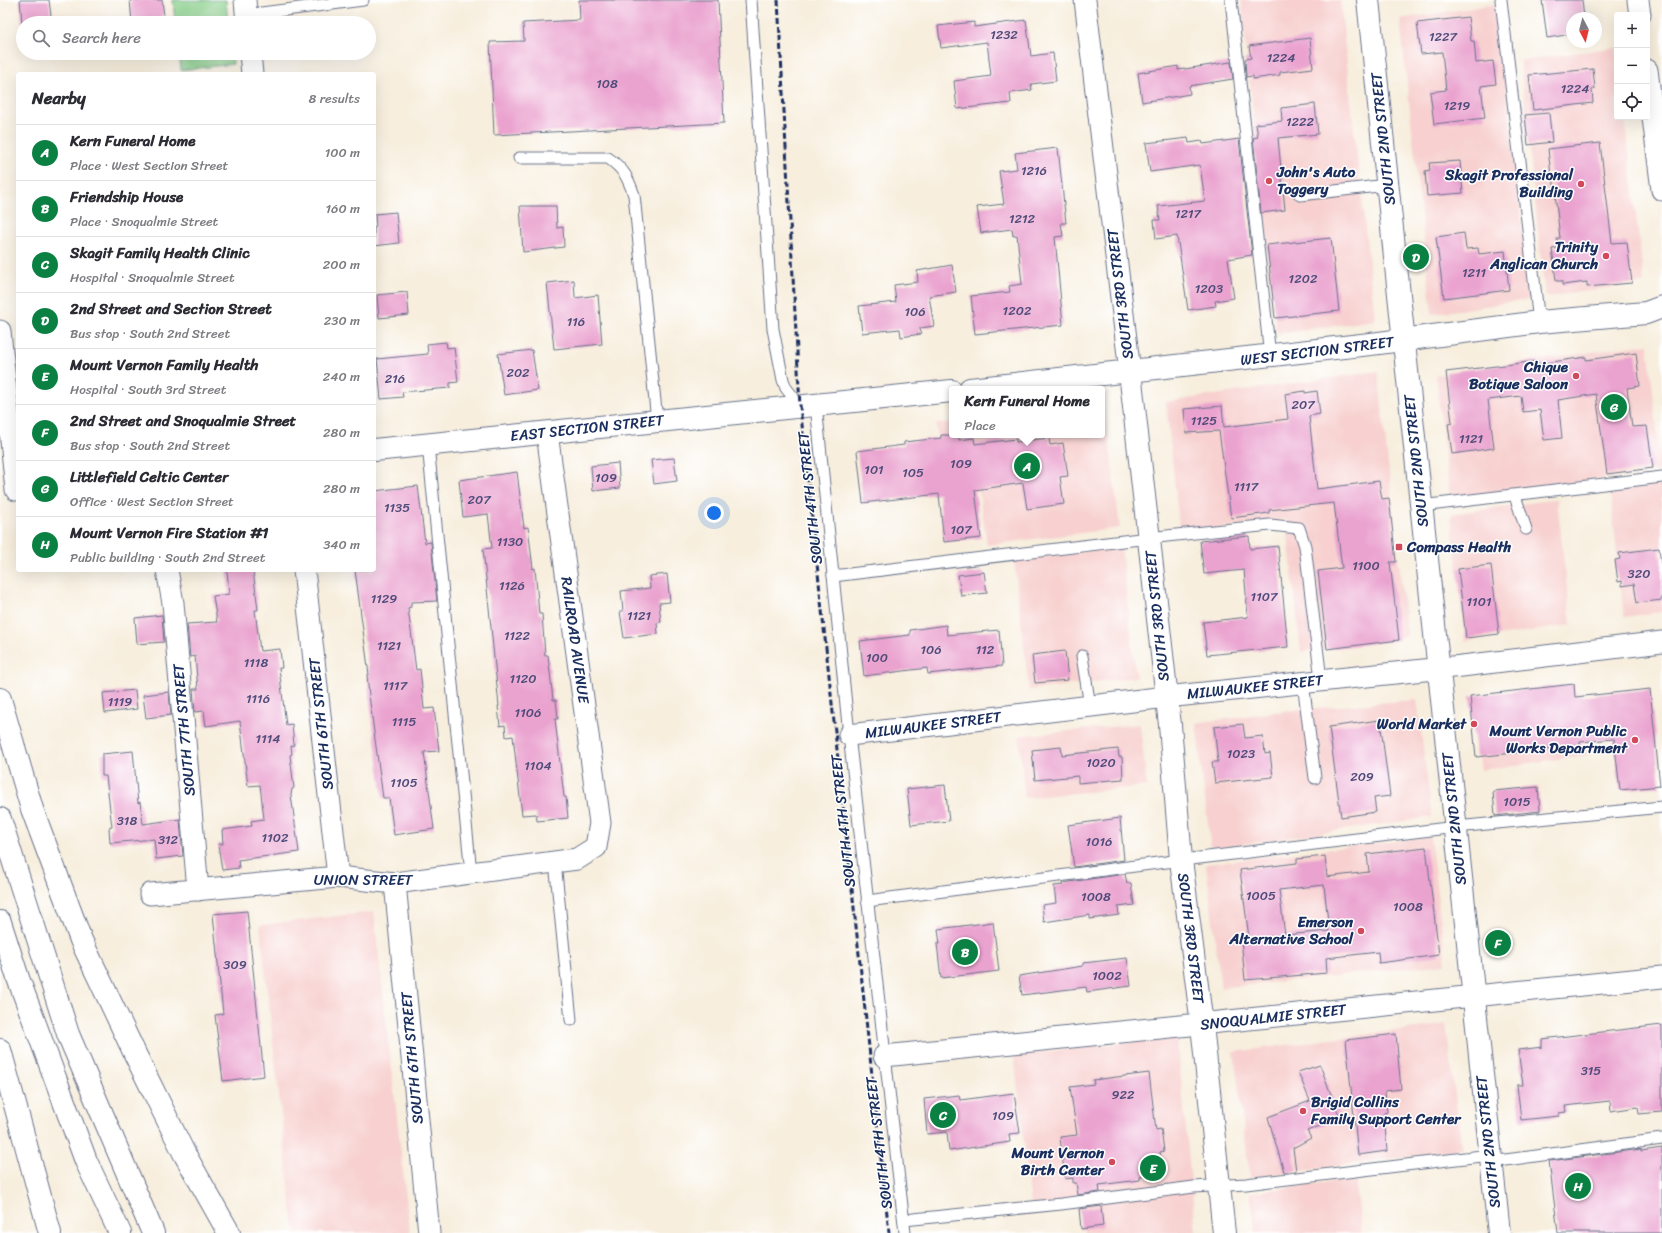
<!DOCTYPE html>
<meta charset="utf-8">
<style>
:root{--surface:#fff;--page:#f2f2f3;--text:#2b2b33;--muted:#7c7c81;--line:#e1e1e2;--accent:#0b8043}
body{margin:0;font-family:Sriracha,sans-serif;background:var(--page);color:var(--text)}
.controls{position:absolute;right:12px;top:12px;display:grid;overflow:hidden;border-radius:4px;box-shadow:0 4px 16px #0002}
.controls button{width:36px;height:36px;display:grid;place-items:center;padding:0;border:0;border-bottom:1px solid var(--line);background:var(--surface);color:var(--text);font:20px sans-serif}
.compass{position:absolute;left:1566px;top:12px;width:36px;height:36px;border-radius:50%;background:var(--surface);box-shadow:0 4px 16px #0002;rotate:173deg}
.you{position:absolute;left:714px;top:513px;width:14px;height:14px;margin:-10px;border:3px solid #fff;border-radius:50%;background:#1a73e8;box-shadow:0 0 0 6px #1a73e833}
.badge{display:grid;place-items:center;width:26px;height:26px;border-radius:50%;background:var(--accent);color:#fff;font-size:13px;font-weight:700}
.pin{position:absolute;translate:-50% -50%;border:2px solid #fff;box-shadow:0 1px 4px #0006}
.popup{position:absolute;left:949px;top:386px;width:156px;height:52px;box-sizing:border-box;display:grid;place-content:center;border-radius:4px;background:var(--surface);filter:drop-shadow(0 1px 3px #0005);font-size:13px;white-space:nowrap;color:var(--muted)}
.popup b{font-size:15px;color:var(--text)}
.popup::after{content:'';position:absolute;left:50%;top:100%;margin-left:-8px;border:8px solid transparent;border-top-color:var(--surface)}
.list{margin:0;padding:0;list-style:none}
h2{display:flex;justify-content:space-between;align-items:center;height:52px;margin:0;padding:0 16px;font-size:17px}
h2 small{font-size:13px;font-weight:400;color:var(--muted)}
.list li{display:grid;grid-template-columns:26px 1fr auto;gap:12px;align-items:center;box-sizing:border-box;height:56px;padding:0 16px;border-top:1px solid var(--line)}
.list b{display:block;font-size:15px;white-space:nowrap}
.list p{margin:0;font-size:13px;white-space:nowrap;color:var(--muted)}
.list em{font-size:13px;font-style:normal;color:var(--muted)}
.icon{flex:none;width:22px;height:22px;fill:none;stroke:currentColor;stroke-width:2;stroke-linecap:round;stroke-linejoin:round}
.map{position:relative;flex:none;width:1662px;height:1233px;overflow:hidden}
.search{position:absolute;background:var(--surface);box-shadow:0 4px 16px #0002;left:16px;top:16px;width:360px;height:44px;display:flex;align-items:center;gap:10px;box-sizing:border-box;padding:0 14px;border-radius:22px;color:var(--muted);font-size:15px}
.panel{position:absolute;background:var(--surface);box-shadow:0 4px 16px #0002;left:16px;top:72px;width:360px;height:500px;border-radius:4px}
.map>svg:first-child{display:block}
.built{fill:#f7d0cf}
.green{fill:#87ce89;stroke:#517e74}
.building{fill:#eaa2cf;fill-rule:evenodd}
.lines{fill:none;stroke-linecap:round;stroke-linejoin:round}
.lane-casing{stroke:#68728a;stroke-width:13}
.street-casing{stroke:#68728a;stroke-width:23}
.secondary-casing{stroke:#68728a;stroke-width:24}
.highway-casing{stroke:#68728a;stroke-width:24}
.lane{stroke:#fff;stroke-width:11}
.street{stroke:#fff;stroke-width:21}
.secondary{stroke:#fff;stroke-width:22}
.highway{stroke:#fff;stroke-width:22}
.rail{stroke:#1b2f5e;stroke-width:3;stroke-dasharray:6 3;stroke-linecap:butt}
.poi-dot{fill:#d1495b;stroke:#fff;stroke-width:1.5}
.labels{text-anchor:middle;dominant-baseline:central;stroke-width:3;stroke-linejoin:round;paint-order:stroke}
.number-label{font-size:13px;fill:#4f4c7a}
.street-label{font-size:15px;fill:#1b2f5e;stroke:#fff}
.poi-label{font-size:15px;font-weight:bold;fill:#1b2f5e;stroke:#fff;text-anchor:end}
</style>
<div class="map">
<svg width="1662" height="1233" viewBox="0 0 1662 1233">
<rect width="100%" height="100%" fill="#fff"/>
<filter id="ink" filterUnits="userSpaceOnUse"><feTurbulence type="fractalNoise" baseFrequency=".025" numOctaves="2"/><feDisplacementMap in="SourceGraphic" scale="8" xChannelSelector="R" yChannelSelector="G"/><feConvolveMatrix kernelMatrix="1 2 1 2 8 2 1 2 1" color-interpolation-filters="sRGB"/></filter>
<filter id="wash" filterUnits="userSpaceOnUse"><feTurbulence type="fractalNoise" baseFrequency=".012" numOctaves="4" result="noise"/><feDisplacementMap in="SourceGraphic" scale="16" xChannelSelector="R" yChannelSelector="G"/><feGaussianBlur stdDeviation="0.9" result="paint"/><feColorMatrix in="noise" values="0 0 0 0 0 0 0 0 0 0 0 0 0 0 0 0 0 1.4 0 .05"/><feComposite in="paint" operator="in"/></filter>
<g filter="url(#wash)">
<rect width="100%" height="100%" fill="#f7eedd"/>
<g class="built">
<polygon points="1241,0 1340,0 1375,320 1277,334"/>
<polygon points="1497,4 1530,299 1432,314 1400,19"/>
<polygon points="1617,47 1617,117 1625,117 1644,283 1545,297 1520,61"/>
<polygon points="1648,344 1661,470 1450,501 1436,375"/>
<polygon points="1378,371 1407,636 1301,652 1286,519 1180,535 1166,402"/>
<polygon points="1104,402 1120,528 987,545 979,491 945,495 936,424 952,422 952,435 1102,435 1102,403"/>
<polygon points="1662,484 1662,612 1624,617 1610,491"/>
<polygon points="1557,499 1571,625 1465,641 1451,514"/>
<polygon points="1121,548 1136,677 1029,690 1014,560"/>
<polygon points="1580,692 1587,755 1481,770 1473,701"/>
<polygon points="1417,700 1432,817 1211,849 1196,723 1282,711"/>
<polygon points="1140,724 1147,786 1025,798 1019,736"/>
<polygon points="1430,837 1446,964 1221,988 1206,864"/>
<polygon points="374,912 410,1233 298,1233 293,1222 260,925"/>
<polygon points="1446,1024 1462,1149 1250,1178 1234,1052"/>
<polygon points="1177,1037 1196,1233 1085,1233 1082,1208 1032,1213 1014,1055"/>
<polygon points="1355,1178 1362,1233 1255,1233 1250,1193"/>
</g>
<g class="green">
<polygon points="173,0 226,0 228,23 175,23"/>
<polygon points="179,53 232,53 233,64 181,70"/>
</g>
<g id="blocks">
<g class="building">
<polygon points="20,0 49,0 52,23 22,23"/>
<polygon points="130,0 162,0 164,16 162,16 162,23 132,23"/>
<polygon points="579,0 718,0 724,123 494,135 490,42 524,41 523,23 580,20"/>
<polygon points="1542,0 1582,0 1584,18 1572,18 1572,34 1547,38"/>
<polygon points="1468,17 1471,41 1474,41 1476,63 1493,61 1496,84 1481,86 1485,118 1434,124 1430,92 1446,90 1442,52 1421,54 1417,23"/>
<polygon points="1026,20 1031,56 1053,53 1056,81 1031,84 1032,90 1010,93 1011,103 957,109 954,81 991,76 987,42 941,48 938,26 974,22 974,27"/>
<polygon points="1310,38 1313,68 1280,72 1280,75 1253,79 1253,76 1246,77 1245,59 1251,58 1249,46"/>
<polygon points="1231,62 1233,79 1189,86 1190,94 1142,102 1138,73 1178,66 1178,70"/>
<polygon points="1593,69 1595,89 1592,89 1593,103 1533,110 1529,75"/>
<polygon points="1315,104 1318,134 1278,138 1285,210 1261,213 1253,138 1258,137 1256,124 1282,121 1281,108"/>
<polygon points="1549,113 1552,142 1528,145 1525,115"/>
<polygon points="1188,138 1189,143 1202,141 1203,144 1239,139 1252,255 1228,259 1234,298 1215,301 1216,306 1188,310 1177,236 1156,239 1154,220 1160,220 1158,206 1205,201 1200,165 1150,172 1146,143"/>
<polygon points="1600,143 1612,243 1627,242 1632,283 1587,287 1587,282 1562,285 1562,281 1556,281 1553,256 1552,249 1558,248 1557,238 1560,238 1553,175 1551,175 1548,149"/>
<polygon points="1058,148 1066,223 1061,223 1063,236 1055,237 1063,325 975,334 971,296 1010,292 1009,286 1022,284 1017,235 1013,236 1012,229 981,233 977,207 1004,204 999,171 1017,169 1015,153"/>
<polygon points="1460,161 1463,193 1427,196 1425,171 1430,170 1429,163"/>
<polygon points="520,206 556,206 557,228 563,227 564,247 523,252"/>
<polygon points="396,212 399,243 374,246 374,227 376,226 375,214"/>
<polygon points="1464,233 1466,249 1478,248 1479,254 1505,251 1509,290 1444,298 1436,237"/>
<polygon points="1331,238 1339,311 1275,318 1267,245"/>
<polygon points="952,265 956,292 929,296 934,326 920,328 921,334 901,337 900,329 862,333 859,306 896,302 894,285 918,282 917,271"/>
<polygon points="574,280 575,298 598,295 602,344 554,349 547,283"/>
<polygon points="407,292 409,315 379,318 377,295"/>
<polygon points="446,342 447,348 454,347 458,382 450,383 450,388 402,392 403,397 381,399 377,359 428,354 427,344"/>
<polygon points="532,350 538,390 504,395 498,354"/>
<polygon points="1636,353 1640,386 1627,388 1632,427 1647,426 1653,468 1607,474 1596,394 1558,400 1562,438 1544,440 1540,410 1523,412 1521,396 1488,400 1494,448 1452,454 1448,424 1452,423 1446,372 1538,361 1538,364 1586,357 1586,360"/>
<polygon points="1305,391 1305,393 1317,391 1320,414 1309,416 1317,489 1379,481 1382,499 1389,498 1396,562 1390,562 1399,640 1327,649 1318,571 1342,568 1334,503 1269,510 1269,513 1231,518 1219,431 1186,433 1184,409 1222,406 1224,427 1288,419 1285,394"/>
<polygon points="941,435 958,435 959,440 974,438 975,444 1016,439 1016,442 1049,438 1050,445 1063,443 1068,476 1060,477 1064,504 1027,509 1023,483 975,490 981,538 944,542 939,494 863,503 857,451 904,445 904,442 941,438"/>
<polygon points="674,458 677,481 654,484 651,460"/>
<polygon points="618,463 620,488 593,491 591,466"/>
<polygon points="517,472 524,528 528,527 533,569 535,568 539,614 542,614 545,655 548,655 553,700 556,700 558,719 555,719 564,797 566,797 568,818 537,821 536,814 522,815 513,736 506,737 505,725 500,726 498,706 499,706 483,549 492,548 488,514 463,517 459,480"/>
<polygon points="418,486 425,543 431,542 437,601 411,602 411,607 408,608 416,670 420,669 424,709 434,708 439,751 424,752 434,829 394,835 389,798 383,798 369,695 367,675 369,675 355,570 374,570 374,491"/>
<polygon points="1249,536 1250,549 1278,546 1288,647 1207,655 1203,622 1248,617 1244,570 1204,574 1200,541"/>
<polygon points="1659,548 1661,564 1662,564 1662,600 1637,603 1634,584 1622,586 1622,581 1618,582 1615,560 1620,559 1619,553"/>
<polygon points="1491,565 1499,634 1466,638 1458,569"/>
<polygon points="227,570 253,570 258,610 255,610 260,651 280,649 282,668 279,668 286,725 292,724 294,745 291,746 292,754 290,755 294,788 292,789 291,795 299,852 238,860 239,868 222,870 218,844 223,844 222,830 252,826 251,821 264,819 260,785 248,786 240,721 206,726 204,711 195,712 193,689 198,689 195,656 190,657 187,624 217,622 213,596 229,594"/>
<polygon points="984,572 987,593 961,596 958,575"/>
<polygon points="667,574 670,602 659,603 661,622 657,623 658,634 624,638 620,611 623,611 621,591 650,588 649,576"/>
<polygon points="162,615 164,642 137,644 135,618"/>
<polygon points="946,625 947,635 999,630 1002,666 928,674 927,668 864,676 860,641 910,635 910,630"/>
<polygon points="1065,651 1068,680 1035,683 1032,655"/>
<polygon points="1574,684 1575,697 1650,689 1660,786 1620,790 1614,739 1580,742 1580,746 1476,757 1470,696"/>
<polygon points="135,690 137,709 105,713 103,693"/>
<polygon points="169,692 171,715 146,718 143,695"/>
<polygon points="1380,720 1390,796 1374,798 1376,812 1341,817 1329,727"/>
<polygon points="1243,724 1245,738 1263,736 1265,754 1270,753 1273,777 1215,783 1212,762 1218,762 1214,727"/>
<polygon points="1061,747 1062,755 1118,749 1119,757 1122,757 1123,779 1078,783 1078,776 1035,780 1032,750"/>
<polygon points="133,751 138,803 140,802 143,824 180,819 183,856 156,859 154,839 110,843 109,828 112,827 106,776 102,776 102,754"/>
<polygon points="945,785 949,821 911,825 907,789"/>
<polygon points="1538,787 1540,811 1495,816 1493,791"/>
<polygon points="1120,818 1124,860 1074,867 1068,825"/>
<path d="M 1426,847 L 1439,955 L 1379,963 L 1378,952 L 1326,958 L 1327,973 L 1245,980 L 1241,939 L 1249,938 L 1240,870 L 1297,863 L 1297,859 L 1325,856 L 1327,877 L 1369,872 L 1367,854 ZM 1324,885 L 1329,931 L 1285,935 L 1279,890 Z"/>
<polygon points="1125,874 1127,883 1131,883 1134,905 1118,907 1119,915 1090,919 1090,915 1044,922 1042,905 1056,903 1054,886 1063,885 1062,883"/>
<polygon points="247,911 264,1076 223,1081 215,1015 223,1014 213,914"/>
<polygon points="993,922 999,971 941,978 937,944 940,944 938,929"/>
<polygon points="1127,958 1131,986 1087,992 1086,987 1022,995 1019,976 1083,966 1083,963"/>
<polygon points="1662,1025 1662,1112 1639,1114 1638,1107 1611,1111 1610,1101 1565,1106 1566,1112 1559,1113 1559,1116 1521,1120 1517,1085 1523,1085 1518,1050 1542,1047 1542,1039"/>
<polygon points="1396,1034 1401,1089 1385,1091 1387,1112 1384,1113 1387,1151 1358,1155 1346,1040"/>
<polygon points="1320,1065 1340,1118 1307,1131 1311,1138 1293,1148 1296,1171 1284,1172 1268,1117 1310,1101 1298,1072"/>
<polygon points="1149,1073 1156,1130 1161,1129 1164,1151 1160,1152 1162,1174 1140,1177 1140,1180 1099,1185 1100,1192 1078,1195 1076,1183 1073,1183 1073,1178 1065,1179 1060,1137 1077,1135 1070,1087 1094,1084 1093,1080"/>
<polygon points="1014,1093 1020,1133 1009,1134 1010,1142 949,1151 947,1132 927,1134 924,1099 959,1095 960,1100"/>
<polygon points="1662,1148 1662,1233 1558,1233 1549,1161 1641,1149 1641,1151"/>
<polygon points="1101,1206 1103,1226 1081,1229 1079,1209"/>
</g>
</g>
</g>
<g filter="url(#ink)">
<use href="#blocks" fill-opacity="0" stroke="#68728a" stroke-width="1"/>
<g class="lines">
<g class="lane-casing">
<g id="lane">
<polyline points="751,0 773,329 783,380 786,388 800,406"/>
<polyline points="1231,0 1270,356"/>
<polyline points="1501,0 1539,322"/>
<polyline points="246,15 363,0"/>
<path d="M 519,158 L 608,158 C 624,169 628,178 634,195 L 657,421"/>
<polyline points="1300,195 1387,185"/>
<polyline points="816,405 849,735 905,1233"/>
<polyline points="428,445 471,873"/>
<polyline points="1515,496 1526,529"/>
<polyline points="1421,506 1662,477"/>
<polyline points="833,576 1148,538 1270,525 1299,528 1305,546 1321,680"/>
<polyline points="1082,656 1090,706"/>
<polyline points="1303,682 1315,778"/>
<polyline points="555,862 571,1020"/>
<polyline points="867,901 1158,863 1456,827 1662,807"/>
<polyline points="1491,1162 1662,1139"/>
<polyline points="904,1220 1061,1204 1194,1187 1246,1184 1490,1155"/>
</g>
</g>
<g class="street-casing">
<g id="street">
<polyline points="245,0 247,23"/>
<polyline points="1085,0 1130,372"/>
<polyline points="1638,0 1640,15"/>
<polyline points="250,53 252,74"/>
<polyline points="1647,70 1662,190"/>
<polyline points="0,331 16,490 18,490"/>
<polyline points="167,570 173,603 198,890"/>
<polyline points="304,570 338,877"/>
<polyline points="849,735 1166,697 1462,666 1662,642"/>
<polyline points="395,883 429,1233"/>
<polyline points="150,894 338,877 395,883 577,859 596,847 600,823 547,433"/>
<polyline points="884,1056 1662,977"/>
</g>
</g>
<g class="secondary-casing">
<g id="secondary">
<path d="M 1368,0 C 1412,411 1453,822 1499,1233"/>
<polyline points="1130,372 1170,725 1181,860 1202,1025 1224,1233"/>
<polyline points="970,389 1379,343 1539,322 1646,313 1662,307"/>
<polyline points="374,450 952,391"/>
</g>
</g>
<g class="highway-casing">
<g id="highway">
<polyline points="0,699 32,809 81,940 136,1056 184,1153 229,1233"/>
<polyline points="0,819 68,1034 153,1233"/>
<polyline points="0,922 18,978 86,1161 120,1233"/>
<polyline points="0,1050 50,1233"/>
</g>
</g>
<use href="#lane" class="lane"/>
<use href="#street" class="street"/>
<use href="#secondary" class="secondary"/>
<use href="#highway" class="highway"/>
<polyline class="rail" points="778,0 800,406 889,1233"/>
</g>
</g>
<g class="poi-dot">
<circle cx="1269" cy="181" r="4"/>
<circle cx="1581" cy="184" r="4"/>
<circle cx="1606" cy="256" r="4"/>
<circle cx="1576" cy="376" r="4"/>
<rect x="1395" y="543" width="8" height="8" rx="2"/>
<circle cx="1474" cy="724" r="4"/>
<circle cx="1635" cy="740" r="4"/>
<circle cx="1361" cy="931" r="4"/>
<circle cx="1303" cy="1111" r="4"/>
<circle cx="1112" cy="1162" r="4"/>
</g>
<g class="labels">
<g class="number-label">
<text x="1004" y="34">1232</text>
<text x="1443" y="36">1227</text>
<text x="1281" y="57">1224</text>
<text x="607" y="83">108</text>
<text x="1575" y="88">1224</text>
<text x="1457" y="105">1219</text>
<text x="1300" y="121">1222</text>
<text x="1034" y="170">1216</text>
<text x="1188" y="213">1217</text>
<text x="1022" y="218">1212</text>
<text x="1474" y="272">1211</text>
<text x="1303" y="278">1202</text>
<text x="1209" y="288">1203</text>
<text x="1017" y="310">1202</text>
<text x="915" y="311">106</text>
<text x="576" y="321">116</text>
<text x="518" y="372">202</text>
<text x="395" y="378">216</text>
<text x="1303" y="404">207</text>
<text x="1204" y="420">1125</text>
<text x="1471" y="438">1121</text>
<text x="961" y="463">109</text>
<text x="874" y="469">101</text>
<text x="913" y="472">105</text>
<text x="606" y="477">109</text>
<text x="1246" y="486">1117</text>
<text x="479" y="499">207</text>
<text x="397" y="507">1135</text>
<text x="961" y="529">107</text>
<text x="510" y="541">1130</text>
<text x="1366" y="565">1100</text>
<text x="1639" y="573">320</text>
<text x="512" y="585">1126</text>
<text x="1264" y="596">1107</text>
<text x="384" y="598">1129</text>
<text x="1479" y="601">1101</text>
<text x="639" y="615">1121</text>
<text x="517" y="635">1122</text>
<text x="389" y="645">1121</text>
<text x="931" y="649">106</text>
<text x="985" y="649">112</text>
<text x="877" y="657">100</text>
<text x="256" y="662">1118</text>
<text x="523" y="678">1120</text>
<text x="395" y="685">1117</text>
<text x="258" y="698">1116</text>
<text x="120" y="701">1119</text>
<text x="528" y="712">1106</text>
<text x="404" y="721">1115</text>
<text x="268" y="738">1114</text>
<text x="1241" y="753">1023</text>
<text x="1101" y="762">1020</text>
<text x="538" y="765">1104</text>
<text x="1362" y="776">209</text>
<text x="404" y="782">1105</text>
<text x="1517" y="801">1015</text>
<text x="127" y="820">318</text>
<text x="275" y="837">1102</text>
<text x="168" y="839">312</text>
<text x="1099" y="841">1016</text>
<text x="1261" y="895">1005</text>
<text x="1096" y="896">1008</text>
<text x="1408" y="906">1008</text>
<text x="235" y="964">309</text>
<text x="1107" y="975">1002</text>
<text x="1591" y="1070">315</text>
<text x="1123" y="1094">922</text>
<text x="1003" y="1115">109</text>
</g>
<g class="street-label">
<text transform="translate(1383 139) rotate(-96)">SOUTH 2ND STREET</text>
<text transform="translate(1120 294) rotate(-97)">SOUTH 3RD STREET</text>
<text transform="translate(1317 351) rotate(-7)">WEST SECTION STREET</text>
<text transform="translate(587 428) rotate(-6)">EAST SECTION STREET</text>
<text transform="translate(1416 461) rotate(-96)">SOUTH 2ND STREET</text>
<text transform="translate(810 498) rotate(-96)">SOUTH 4TH STREET</text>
<text transform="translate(1157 616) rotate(-96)">SOUTH 3RD STREET</text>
<text transform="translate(575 640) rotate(82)">RAILROAD AVENUE</text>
<text transform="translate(1255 687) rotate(-6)">MILWAUKEE STREET</text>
<text transform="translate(321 724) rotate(-96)">SOUTH 6TH STREET</text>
<text transform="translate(933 725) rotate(-7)">MILWAUKEE STREET</text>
<text transform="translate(184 730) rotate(-95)">SOUTH 7TH STREET</text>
<text transform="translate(1454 819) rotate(-96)">SOUTH 2ND STREET</text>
<text transform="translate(843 821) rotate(-96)">SOUTH 4TH STREET</text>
<text x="363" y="880">UNION STREET</text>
<text transform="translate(1191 938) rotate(83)">SOUTH 3RD STREET</text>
<text transform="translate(1273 1017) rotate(-6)">SNOQUALMIE STREET</text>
<text transform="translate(412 1058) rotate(-95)">SOUTH 6TH STREET</text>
<text transform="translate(1488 1142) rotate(-96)">SOUTH 2ND STREET</text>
<text transform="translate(879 1143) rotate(-97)">SOUTH 4TH STREET</text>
</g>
<g class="poi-label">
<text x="1277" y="172" text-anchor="start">John's Auto<tspan x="1277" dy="17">Toggery</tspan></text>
<text x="1573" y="175">Skagit Professional<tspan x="1573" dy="17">Building</tspan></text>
<text x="1598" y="247">Trinity<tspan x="1598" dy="17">Anglican Church</tspan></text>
<text x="1568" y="367">Chique<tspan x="1568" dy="17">Botique Saloon</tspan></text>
<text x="1407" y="547" text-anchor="start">Compass Health</text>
<text x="1466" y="724">World Market</text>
<text x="1627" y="731">Mount Vernon Public<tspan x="1627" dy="17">Works Department</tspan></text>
<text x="1353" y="922">Emerson<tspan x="1353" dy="17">Alternative School</tspan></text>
<text x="1311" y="1102" text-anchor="start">Brigid Collins<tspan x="1311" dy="17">Family Support Center</tspan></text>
<text x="1104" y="1153">Mount Vernon<tspan x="1104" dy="17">Birth Center</tspan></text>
</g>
</g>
</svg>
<div class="controls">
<button>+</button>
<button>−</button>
<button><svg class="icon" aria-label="locate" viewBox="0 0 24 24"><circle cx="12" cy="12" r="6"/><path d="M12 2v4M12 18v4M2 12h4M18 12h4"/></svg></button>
</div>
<svg class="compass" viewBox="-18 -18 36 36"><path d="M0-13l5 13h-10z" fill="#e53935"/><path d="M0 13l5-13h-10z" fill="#7c7c81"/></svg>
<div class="you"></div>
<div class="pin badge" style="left:1027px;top:466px">A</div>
<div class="popup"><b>Kern Funeral Home</b>Place</div>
<div class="pin badge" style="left:965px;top:952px">B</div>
<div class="pin badge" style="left:943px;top:1115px">C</div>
<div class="pin badge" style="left:1416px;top:257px">D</div>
<div class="pin badge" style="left:1153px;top:1168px">E</div>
<div class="pin badge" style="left:1498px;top:943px">F</div>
<div class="pin badge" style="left:1614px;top:407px">G</div>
<div class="pin badge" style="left:1578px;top:1186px">H</div>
<div class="search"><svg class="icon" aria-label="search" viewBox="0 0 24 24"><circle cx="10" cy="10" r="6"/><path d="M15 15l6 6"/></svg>Search here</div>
<section class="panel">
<h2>Nearby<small>8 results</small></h2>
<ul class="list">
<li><span class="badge">A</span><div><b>Kern Funeral Home</b><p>Place · West Section Street</p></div><em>100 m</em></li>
<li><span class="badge">B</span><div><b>Friendship House</b><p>Place · Snoqualmie Street</p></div><em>160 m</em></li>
<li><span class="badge">C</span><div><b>Skagit Family Health Clinic</b><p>Hospital · Snoqualmie Street</p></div><em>200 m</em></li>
<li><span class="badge">D</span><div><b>2nd Street and Section Street</b><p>Bus stop · South 2nd Street</p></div><em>230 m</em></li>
<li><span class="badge">E</span><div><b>Mount Vernon Family Health</b><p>Hospital · South 3rd Street</p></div><em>240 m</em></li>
<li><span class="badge">F</span><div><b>2nd Street and Snoqualmie Street</b><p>Bus stop · South 2nd Street</p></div><em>280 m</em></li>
<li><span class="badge">G</span><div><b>Littlefield Celtic Center</b><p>Office · West Section Street</p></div><em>280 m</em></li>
<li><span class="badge">H</span><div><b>Mount Vernon Fire Station #1</b><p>Public building · South 2nd Street</p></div><em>340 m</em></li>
</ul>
</section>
</div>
